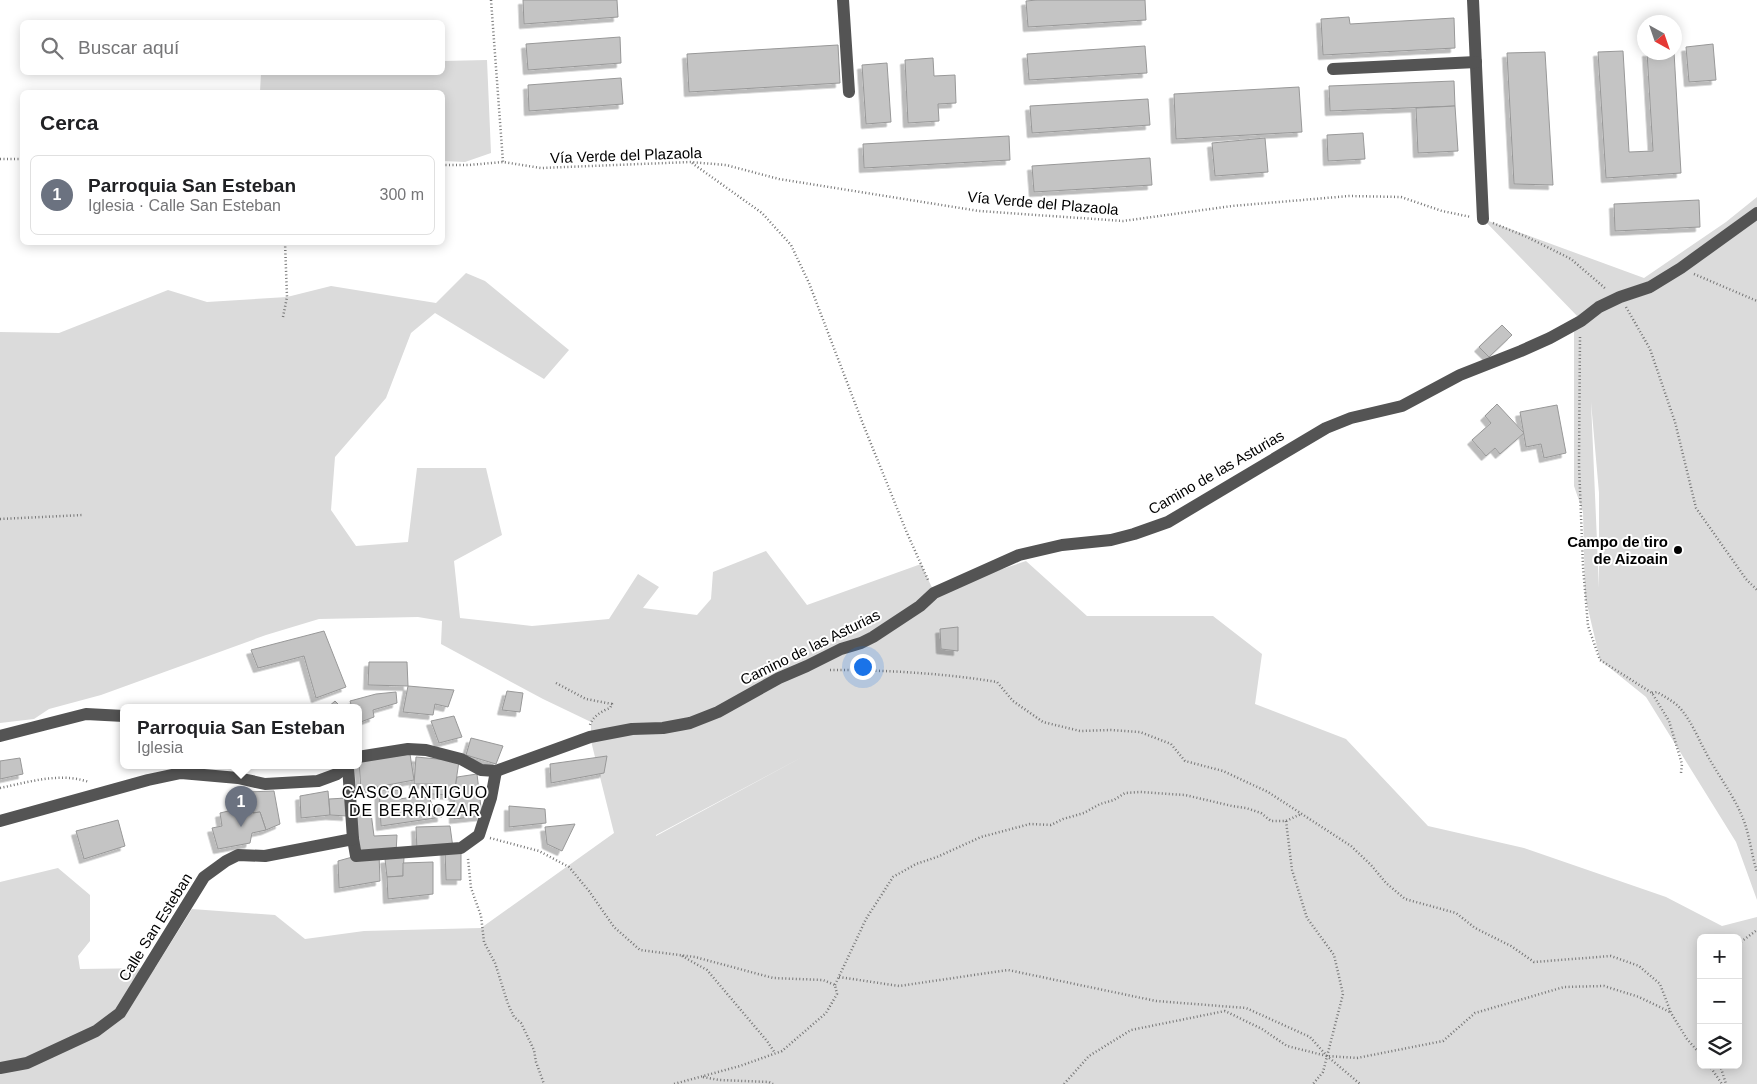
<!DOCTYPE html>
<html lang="es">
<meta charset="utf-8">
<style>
:root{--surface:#fff;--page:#f6f6f6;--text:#202124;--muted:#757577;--line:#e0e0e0;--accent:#000}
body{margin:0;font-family:Helvetica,sans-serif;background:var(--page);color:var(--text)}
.controls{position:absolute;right:15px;bottom:15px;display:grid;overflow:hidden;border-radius:8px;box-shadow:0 2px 12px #0003}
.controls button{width:45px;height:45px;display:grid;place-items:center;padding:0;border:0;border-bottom:1px solid var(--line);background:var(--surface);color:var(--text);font:25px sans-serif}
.compass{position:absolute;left:1637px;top:15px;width:45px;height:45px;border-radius:50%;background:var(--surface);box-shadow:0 2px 12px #0003;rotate:140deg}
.you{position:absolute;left:862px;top:666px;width:18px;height:18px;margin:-12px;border:4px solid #fff;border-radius:50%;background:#1a73e8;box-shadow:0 0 0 8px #1a73e833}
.badge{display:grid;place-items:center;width:32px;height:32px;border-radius:50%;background:var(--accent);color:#fff;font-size:16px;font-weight:700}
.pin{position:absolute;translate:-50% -41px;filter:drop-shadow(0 1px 2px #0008)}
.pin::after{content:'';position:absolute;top:26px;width:18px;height:15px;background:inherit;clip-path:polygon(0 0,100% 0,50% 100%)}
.popup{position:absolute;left:120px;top:704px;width:242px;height:65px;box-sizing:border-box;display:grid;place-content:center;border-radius:8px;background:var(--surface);filter:drop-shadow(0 1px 4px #0005);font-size:16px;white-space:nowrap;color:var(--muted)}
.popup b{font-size:19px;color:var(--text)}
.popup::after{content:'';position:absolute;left:50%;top:100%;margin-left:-10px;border:10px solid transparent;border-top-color:var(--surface)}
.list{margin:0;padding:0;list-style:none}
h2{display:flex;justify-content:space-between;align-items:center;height:65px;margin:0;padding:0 20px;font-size:21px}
h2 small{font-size:16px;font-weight:400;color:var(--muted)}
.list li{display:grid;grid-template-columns:32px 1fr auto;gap:15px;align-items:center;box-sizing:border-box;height:80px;margin:0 10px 10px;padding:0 10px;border:1px solid var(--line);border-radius:8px}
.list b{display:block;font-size:19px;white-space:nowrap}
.list p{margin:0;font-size:16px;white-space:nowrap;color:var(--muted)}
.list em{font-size:16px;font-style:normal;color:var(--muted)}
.icon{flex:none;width:28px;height:28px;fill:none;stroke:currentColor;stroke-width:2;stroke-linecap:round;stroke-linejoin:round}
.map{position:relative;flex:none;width:1757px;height:1084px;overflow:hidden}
.search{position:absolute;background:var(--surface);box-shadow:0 2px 12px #0003;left:20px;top:20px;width:425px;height:55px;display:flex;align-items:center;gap:12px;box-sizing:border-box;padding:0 18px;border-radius:8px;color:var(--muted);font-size:19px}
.panel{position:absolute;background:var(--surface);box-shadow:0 2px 12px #0003;left:20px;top:90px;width:425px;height:155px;border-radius:8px}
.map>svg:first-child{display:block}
.green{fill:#dbdbdb;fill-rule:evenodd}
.building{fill:#c4c4c4;stroke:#989898;filter:url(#shadow)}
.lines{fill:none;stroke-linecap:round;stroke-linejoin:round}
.path{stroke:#767676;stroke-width:2.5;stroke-dasharray:1 2.5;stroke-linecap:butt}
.minor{stroke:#545454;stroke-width:12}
.poi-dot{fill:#000;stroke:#fff;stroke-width:2}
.labels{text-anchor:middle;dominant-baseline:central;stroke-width:4;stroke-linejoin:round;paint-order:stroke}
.street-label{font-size:15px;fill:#000;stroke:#fff}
.poi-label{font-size:15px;font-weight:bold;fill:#000;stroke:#fff;text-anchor:end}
.neighbourhood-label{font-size:16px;letter-spacing:1px;fill:#000;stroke:#fff}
</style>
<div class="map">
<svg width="1757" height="1084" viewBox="0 0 1757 1084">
<defs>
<filter id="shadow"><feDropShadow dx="-4.5" dy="4.5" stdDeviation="0" flood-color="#0004"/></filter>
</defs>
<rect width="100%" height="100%" fill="#fff"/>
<g class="green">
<polygon points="487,60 491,153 465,162 443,161 442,92 260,92 261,73 442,72 443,61"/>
<path d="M 1757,197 L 1757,900 L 1736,842 L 1646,697 L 1600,660 L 1585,596 L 1583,512 L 1574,486 L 1574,332 L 1581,320 L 1483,219 L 1644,278 L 1726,222 ZM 1591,402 L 1599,493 L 1599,588 Z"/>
<path d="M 466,273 L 485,281 L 569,350 L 544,379 L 435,313 L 411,333 L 386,398 L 335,457 L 331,510 L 356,546 L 408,542 L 417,468 L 486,468 L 502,535 L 454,561 L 460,618 L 532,626 L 609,619 L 638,574 L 659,587 L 643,608 L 697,615 L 711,599 L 713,572 L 766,551 L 807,605 L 921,564 L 934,592 L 1026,561 L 1087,616 L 1213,616 L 1262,654 L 1255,704 L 1346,739 L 1428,826 L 1524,848 L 1666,897 L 1722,926 L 1757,917 L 1757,1084 L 0,1084 L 0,882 L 58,868 L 90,895 L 90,941 L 78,956 L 80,969 L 155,968 L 192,909 L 275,915 L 305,939 L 364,931 L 481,928 L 614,833 L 590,737 L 591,735 L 591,722 L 543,699 L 441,644 L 442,621 L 418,617 L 319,619 L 266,635 L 101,695 L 49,709 L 34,719 L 0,723 L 0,332 L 59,333 L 168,290 L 207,302 L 287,297 L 331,286 L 436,303 ZM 806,755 L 656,836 L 656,835 ZM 1701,938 L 1738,938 L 1738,1065 L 1701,1065 Z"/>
</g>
<g class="building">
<polygon points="523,0 617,0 618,17 524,24"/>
<polygon points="1037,0 1145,0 1146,20 1028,27 1026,1"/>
<polygon points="1349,17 1350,24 1454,18 1455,48 1323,55 1321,19"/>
<polygon points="620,37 621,63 528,70 526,44"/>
<polygon points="1713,44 1716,80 1689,82 1686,47"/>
<polygon points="838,45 840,83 689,92 687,54"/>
<polygon points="1145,46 1147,73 1029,80 1027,54"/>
<polygon points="1623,51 1629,152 1653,151 1647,52 1674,52 1681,173 1606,178 1598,52"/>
<polygon points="1545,52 1553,185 1514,184 1507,53"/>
<polygon points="933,58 934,76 955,75 956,103 938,104 939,121 908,123 905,60"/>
<polygon points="887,63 891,122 866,124 862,65"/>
<polygon points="621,78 623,104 529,111 528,85"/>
<polygon points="1454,81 1455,106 1330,111 1329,86"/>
<polygon points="1299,87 1302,132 1176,139 1174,94"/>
<polygon points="1148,99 1150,125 1032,133 1030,106"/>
<polygon points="1455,106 1458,151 1418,153 1416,108"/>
<polygon points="1363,133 1365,159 1328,161 1327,135"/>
<polygon points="1009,136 1010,160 864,168 863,144"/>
<polygon points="1265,138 1268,172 1215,176 1212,143"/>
<polygon points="1150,158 1152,185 1034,192 1032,166"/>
<polygon points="1699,200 1700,227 1615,231 1614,204"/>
<polygon points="1502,325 1512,335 1489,357 1479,347"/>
<polygon points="1497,404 1524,433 1500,454 1495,448 1486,456 1472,440 1491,423 1485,416"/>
<polygon points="1557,405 1566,453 1544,458 1541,444 1526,447 1520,412"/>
<polygon points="958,627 958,651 941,649 940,629"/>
<polygon points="324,631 346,687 316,698 304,656 258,668 251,650"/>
<polygon points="369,662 407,662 408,686 368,685"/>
<polygon points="408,686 454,690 448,707 435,704 433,715 403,712"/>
<polygon points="507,691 523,693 520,712 502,710"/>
<polygon points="396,692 397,703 373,710 374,717 358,723 358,708 352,708 350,701 376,694"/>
<polygon points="335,701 342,708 327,708"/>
<polygon points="454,716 462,737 439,743 431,721"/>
<polygon points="471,738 503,746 496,764 466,755"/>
<polygon points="410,754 414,780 361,790 359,761"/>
<polygon points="607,756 604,773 551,783 550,764"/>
<polygon points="416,757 459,761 454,795 431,794 433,784 414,784"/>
<polygon points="20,758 23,774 0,779 0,761"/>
<polygon points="477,774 482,816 454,819 454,795 457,777"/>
<polygon points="379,790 400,790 399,799 421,796 430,799 432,805 441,804 442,817 381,826"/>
<polygon points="274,791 280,824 266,830 260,812 253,813 249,806 246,792"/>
<polygon points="328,791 330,815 301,818 300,796"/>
<polygon points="346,798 347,816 330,815 329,799"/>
<polygon points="249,806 253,813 260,812 266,830 252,833 250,843 218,849 212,828 222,826 220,813"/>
<polygon points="509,806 545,809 546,823 509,827"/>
<polygon points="352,812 371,813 374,836 397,835 396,853 356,856"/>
<polygon points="118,820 125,846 84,859 76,831"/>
<polygon points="575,824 562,851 547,844 545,827"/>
<polygon points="450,826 453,848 417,851 416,827"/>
<polygon points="461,848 461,880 446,880 445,849"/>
<polygon points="379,854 380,881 339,888 338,861 356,856"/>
<polygon points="404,857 403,876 387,877 385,859"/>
<polygon points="433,862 433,894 388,899 387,877 403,876 403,863"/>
</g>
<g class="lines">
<g class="path">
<polyline points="491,0 503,162"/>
<polyline points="0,159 22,159"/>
<polyline points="692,163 762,213 791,245 809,283 863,424 907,533 929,582"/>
<polyline points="442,165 469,165 503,162 541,168 690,162 726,165 779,179 979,211 1123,221 1232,206 1349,196 1401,197 1442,211 1471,217"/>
<polyline points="1493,223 1527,237 1571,259 1606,289"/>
<polyline points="1694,274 1757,301"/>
<polyline points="1626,307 1650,349 1675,422 1696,508 1746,579 1757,590"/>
<polyline points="283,317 287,297 285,242"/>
<polyline points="1580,337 1579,464 1583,567 1588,626 1600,660 1652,693 1669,721 1682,764 1681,773"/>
<polyline points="0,519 83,515"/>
<path d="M 830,670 C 886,670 942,673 997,682 L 1013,701 L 1043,722 L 1080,731 L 1111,730 L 1140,732 L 1171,744 L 1185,761 L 1223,771 L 1268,792 L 1351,846 L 1371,865 L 1386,883 L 1405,899 L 1456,913 L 1475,928 L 1511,946 L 1534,962 L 1611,956 L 1639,966 L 1660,984 L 1671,1013 L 1687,1039 L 1701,1055"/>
<path d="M 556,683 L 586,699 L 612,704 L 610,708 C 602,711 593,716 590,725"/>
<path d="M 1652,693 L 1657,692 C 1665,697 1673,701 1679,707 C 1691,720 1698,738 1706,753 C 1719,777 1736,798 1745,824 C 1750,839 1752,856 1757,872"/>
<path d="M 0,788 C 30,782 59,772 89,782"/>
<polyline points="1286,821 1292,870 1307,918 1334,955 1343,994 1323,1072 1313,1084"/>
<polyline points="490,838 539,851 569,867 589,891 614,927 640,950 695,957 773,978 823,980 835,985 837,994 826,1013 782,1051 740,1066 674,1084"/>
<polyline points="468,859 471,888 481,916 484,942 495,963 508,1004 514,1017 521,1023 534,1050 536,1062 544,1084"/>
<polyline points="1738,944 1757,930"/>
<polyline points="682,956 707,970 767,1041 775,1053"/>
<polyline points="839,977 899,986 1008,970 1156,1001 1246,1008 1310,1037 1327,1056 1360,1084"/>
<polyline points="835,985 866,919 893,877 916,864 937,857 981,837 1030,824 1051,825 1063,819 1084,813 1100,804 1114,800 1125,793 1140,792 1185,795 1232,806 1246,808 1261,813 1271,821 1286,821 1301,814"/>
<polyline points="1709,1065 1722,1084"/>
<polyline points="1720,1065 1726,1084"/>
<polyline points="703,1077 719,1080 769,1082 773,1084"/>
<polyline points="1064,1084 1089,1056 1131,1030 1225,1011 1262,1029 1287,1046 1327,1056 1357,1058 1443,1041 1475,1013 1564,987 1604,986 1639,997 1670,1012"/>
</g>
<g class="minor">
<polyline points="843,0 849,92"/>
<polyline points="1473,0 1483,219"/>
<polyline points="1333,69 1476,62"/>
<polyline points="0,736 86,714 124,716"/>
<polyline points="358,757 408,749 426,750 461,759 481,770 496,771 590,737 632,729 663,728 690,723 718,712 779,678 807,666 841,649 861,643 873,637 920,606 934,593 1019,555 1062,545 1111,540 1134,534 1168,522 1326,428 1351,418 1402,406 1460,375 1521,351 1550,338 1581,321 1599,307 1620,297 1650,287 1681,268 1757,213"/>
<polyline points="348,766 353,839 356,856 461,848 479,835 491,798 496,771"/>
<polyline points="0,821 148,780 181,773 238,778 265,784 318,781 337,774 348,766"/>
<polyline points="0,1068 27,1063 96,1031 120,1013 204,877 226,861 238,855 265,856 353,839"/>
</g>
</g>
<circle class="poi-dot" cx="1678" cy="550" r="5"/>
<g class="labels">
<g class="street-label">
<text transform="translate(626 155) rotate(-2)">Vía Verde del Plazaola</text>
<text transform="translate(1043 203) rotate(5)">Vía Verde del Plazaola</text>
<text transform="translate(1216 472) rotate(-30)">Camino de las Asturias</text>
<text transform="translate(810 647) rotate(-26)">Camino de las Asturias</text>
<text transform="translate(155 927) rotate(-58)">Calle San Esteban</text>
</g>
<g class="poi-label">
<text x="1668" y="541">Campo de tiro<tspan x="1668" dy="17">de Aizoain</tspan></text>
</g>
<g class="neighbourhood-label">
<text x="415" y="792">CASCO ANTIGUO<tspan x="415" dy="18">DE BERRIOZAR</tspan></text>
</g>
</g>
</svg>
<div class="controls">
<button>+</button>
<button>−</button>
<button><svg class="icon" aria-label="layers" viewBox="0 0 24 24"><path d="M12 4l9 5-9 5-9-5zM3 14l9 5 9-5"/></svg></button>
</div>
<svg class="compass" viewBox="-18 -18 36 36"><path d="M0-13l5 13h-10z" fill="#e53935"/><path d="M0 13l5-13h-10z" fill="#757577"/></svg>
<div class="you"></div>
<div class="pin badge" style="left:241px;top:827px;background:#6b7280">1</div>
<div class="popup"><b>Parroquia San Esteban</b>Iglesia</div>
<div class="search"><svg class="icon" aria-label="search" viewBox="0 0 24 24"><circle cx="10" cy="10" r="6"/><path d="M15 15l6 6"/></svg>Buscar aquí</div>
<section class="panel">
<h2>Cerca<small></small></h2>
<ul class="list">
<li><span class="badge" style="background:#6b7280">1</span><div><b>Parroquia San Esteban</b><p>Iglesia · Calle San Esteban</p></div><em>300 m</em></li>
</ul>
</section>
</div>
